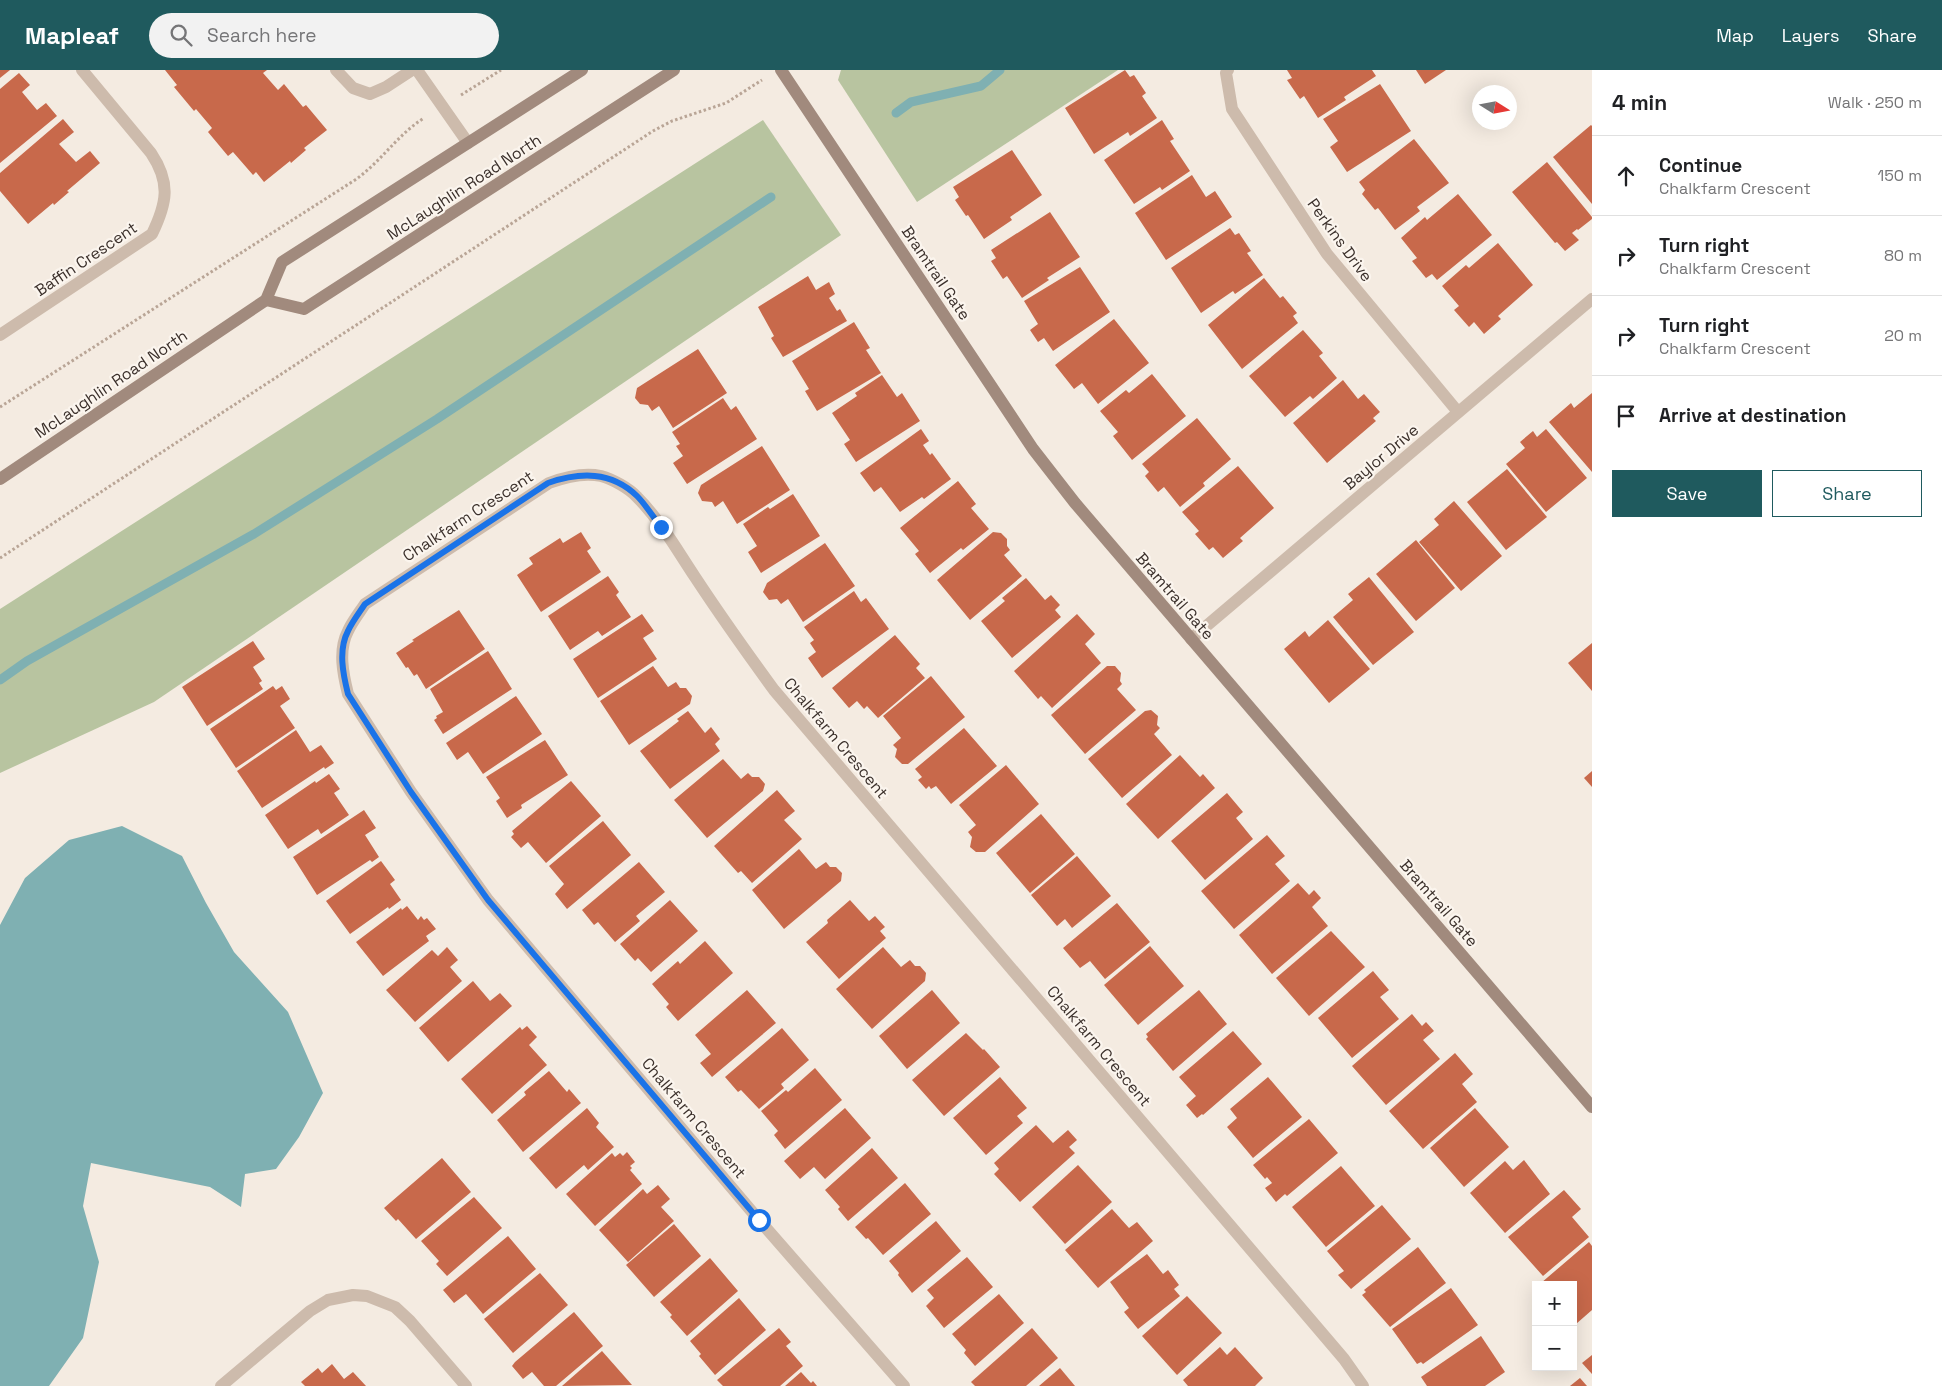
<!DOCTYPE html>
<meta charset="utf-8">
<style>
:root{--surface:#fff;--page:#f2f2f2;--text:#202124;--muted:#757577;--line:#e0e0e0;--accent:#1f5a5e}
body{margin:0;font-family:"Space Grotesk",sans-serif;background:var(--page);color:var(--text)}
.controls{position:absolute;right:15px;bottom:15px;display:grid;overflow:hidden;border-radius:0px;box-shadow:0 5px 20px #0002}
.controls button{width:45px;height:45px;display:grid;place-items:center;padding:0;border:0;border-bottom:1px solid var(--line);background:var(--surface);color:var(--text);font:25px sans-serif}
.compass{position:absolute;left:1472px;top:15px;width:45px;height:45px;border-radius:50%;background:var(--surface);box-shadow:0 5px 20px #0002;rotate:101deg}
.stop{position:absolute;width:15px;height:15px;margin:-11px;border:4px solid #1a73e8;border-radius:50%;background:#fff}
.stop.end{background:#1a73e8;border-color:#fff;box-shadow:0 1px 5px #0008}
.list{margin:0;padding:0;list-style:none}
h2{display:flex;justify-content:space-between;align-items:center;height:65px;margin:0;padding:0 20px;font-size:21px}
h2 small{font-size:16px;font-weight:400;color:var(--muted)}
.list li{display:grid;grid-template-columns:32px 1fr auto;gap:15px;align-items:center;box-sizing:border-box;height:80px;padding:0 20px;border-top:1px solid var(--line)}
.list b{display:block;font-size:19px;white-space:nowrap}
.list p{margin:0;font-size:16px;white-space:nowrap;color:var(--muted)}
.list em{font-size:16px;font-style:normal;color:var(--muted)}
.actions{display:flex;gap:10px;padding:15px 20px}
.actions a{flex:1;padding:11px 0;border:1px solid var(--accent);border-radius:0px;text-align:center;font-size:18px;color:var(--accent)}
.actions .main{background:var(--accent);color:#fff}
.icon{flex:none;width:28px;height:28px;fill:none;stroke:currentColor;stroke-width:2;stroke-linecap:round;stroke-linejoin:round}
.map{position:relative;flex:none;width:1592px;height:1316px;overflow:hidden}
header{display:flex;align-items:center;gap:30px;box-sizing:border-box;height:70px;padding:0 25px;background:var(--accent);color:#fff}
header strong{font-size:24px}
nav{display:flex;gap:28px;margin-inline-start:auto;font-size:18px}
.search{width:350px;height:45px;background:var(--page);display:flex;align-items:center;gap:12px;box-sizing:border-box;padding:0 18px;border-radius:28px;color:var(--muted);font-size:19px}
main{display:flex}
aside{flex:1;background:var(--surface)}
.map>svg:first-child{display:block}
.green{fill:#b8c4a0}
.water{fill:#7fb0b2}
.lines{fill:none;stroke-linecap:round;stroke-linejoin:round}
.stream{stroke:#7fb0b2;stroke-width:9}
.building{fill:#c8694b}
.path{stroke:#b9a596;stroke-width:3;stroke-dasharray:2.5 2.5;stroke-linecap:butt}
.lane{stroke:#cdbbac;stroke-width:12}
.street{stroke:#cdbbac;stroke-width:12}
.secondary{stroke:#a18a7d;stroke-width:12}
.route{stroke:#1a73e8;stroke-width:6}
.labels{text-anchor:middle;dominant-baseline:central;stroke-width:4.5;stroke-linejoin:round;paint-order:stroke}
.street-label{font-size:16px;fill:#3b302b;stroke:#fbf5ee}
</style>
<header>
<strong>Mapleaf</strong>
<div class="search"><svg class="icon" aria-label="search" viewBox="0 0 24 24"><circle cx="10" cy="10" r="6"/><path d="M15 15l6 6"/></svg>Search here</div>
<nav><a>Map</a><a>Layers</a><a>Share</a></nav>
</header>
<main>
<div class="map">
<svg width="1592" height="1316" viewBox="0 0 1592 1316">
<rect width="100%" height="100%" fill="#f4ebe1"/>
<g class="green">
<polygon points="841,0 1118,0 917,132 838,10"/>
<polygon points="763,50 841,165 154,632 0,703 0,539"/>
</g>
<polygon class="water" points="122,756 182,786 206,833 234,882 288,942 323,1023 299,1067 276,1099 245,1104 241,1137 210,1117 91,1093 83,1136 99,1192 83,1268 49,1316 0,1316 0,855 25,808 69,770"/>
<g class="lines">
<g class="stream">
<polyline points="896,43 911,32 981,16 1000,0"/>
<polyline points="0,610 27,591 254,464 437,349 771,127"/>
</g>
</g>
<g class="building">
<polygon points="0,0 10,0 0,8"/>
<polygon points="165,0 267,0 263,3 278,20 284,14 303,37 306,35 327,60 304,78 306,80 291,93 290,91 264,112 256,102 253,105 233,82 228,86 208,62 212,58 196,39 194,41 174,17 177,15"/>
<polygon points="1125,0 1130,7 1134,5 1146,23 1142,26 1157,48 1130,66 1128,62 1094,84 1065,38"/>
<polygon points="1287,0 1372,0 1376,6 1344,27 1346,30 1318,48 1304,26 1300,29 1287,10 1292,8"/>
<polygon points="1416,0 1446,0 1425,14"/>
<polygon points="19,3 30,15 22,22 37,40 46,33 57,46 0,93 0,19"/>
<polygon points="1380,14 1411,61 1347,102 1330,77 1338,71 1323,49"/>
<polygon points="63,49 74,62 59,74 76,92 90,81 100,93 67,121 69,122 54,135 53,133 28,154 0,121 0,103"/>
<polygon points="1162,50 1174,69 1170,71 1190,101 1162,120 1160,117 1134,134 1104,90"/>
<polygon points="1591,55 1592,56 1592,134 1553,87"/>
<polygon points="1414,69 1449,113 1417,137 1420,141 1395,160 1378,138 1375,140 1362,124 1365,120 1359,112"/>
<polygon points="1012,80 1042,125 1010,147 1012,150 984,169 968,145 966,146 955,130 959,127 953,117"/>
<polygon points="1547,92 1592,147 1592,149 1578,160 1577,159 1572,163 1579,170 1565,181 1557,172 1555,173 1512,122"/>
<polygon points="1192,105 1206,127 1215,121 1232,147 1166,190 1135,143"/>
<polygon points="1458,124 1492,165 1437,210 1432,204 1426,208 1412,191 1417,188 1401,168 1425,147 1427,150"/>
<polygon points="1050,142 1080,187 1047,208 1049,210 1022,228 1007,206 1003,209 991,191 996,188 991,180"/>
<polygon points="1230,158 1235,165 1239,163 1251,181 1247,183 1263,205 1235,224 1233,221 1201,243 1171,198"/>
<polygon points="1498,173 1533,215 1498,246 1501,249 1484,264 1474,252 1469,257 1454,240 1459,236 1442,216 1466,195 1469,198"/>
<polygon points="1080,197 1110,242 1053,281 1044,268 1038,272 1030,260 1038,254 1024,231"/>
<polygon points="808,206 816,220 829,212 835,224 829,228 837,241 840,239 847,251 783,287 771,268 774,266 758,237"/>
<polygon points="1264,208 1280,228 1283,226 1297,243 1293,246 1298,253 1242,299 1208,255"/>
<polygon points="1114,249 1149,293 1098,334 1082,313 1074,319 1055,295"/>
<polygon points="854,252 870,278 866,280 881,303 817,341 805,321 809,319 792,291"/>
<polygon points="1303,260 1323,283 1319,286 1337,308 1313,329 1310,326 1285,347 1249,306"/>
<polygon points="698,279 727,323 673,358 659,336 652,341 648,335 640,334 635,328 637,318"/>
<polygon points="1152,304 1186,346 1132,390 1113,366 1118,362 1100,341 1126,320 1129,323"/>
<polygon points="882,305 897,327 902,323 920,351 856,392 844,374 850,370 832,343 857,326 855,323"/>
<polygon points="1343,310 1358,329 1364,324 1380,342 1373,348 1376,351 1327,393 1293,353"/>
<polygon points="1592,323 1592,402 1549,352 1571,333 1574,338"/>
<polygon points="723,328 731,340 736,336 757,369 687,414 673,393 683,386 676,376 680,374 672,362"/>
<polygon points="1197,348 1231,389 1203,413 1205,416 1180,437 1164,417 1158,422 1145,406 1149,402 1142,394"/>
<polygon points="921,359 929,371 923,375 930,385 932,383 951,409 924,429 922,427 900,442 881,417 874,422 860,403"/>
<polygon points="1546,359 1587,408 1546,442 1506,394 1525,378 1520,372 1533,361 1537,367"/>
<polygon points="762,376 790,420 737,454 723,431 715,437 712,432 702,431 698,423 701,415"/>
<polygon points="1238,396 1274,438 1240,468 1243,471 1223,488 1213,477 1209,480 1195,464 1199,461 1182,442"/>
<polygon points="1507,399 1547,447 1506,480 1467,432"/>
<polygon points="958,411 976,434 971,438 989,459 963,480 961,478 930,503 915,484 919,481 900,458"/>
<polygon points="793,424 820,466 761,503 748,482 757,476 743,454 768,437 770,439"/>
<polygon points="1454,431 1502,486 1461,521 1419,472 1439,455 1434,449"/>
<polygon points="581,462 591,478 587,481 601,502 541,542 517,505 533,494 529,488 560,468 563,473"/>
<polygon points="993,462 1001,463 1007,469 1007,476 1010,480 1004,485 1022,506 970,550 937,510"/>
<polygon points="1416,470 1455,518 1416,551 1376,504"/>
<polygon points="825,473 855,516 803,552 788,529 781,534 777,529 769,530 763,522 767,513"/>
<polygon points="608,506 619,522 616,525 631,547 602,566 598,561 570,580 548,546"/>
<polygon points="1369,507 1414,562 1373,595 1333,547 1353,530 1348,524"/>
<polygon points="1026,508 1045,530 1051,525 1060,535 1055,540 1061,547 1012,588 981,551 1005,531 1002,528"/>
<polygon points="854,521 861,532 866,528 889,559 822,608 808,588 816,582 810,573 814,570 804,557"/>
<polygon points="459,540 485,579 426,619 417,604 414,606 408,597 406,598 396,583 414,571 412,570"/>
<polygon points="642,544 654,561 643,568 657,589 598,628 573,589"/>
<polygon points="1077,544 1095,564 1085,574 1101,593 1052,638 1041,626 1038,629 1014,601"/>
<polygon points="1328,550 1370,599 1329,633 1284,579 1305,561 1309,567"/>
<polygon points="895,565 920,594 916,598 925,608 878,648 867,636 864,639 857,631 849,638 832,618"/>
<polygon points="253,571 265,589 253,597 262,611 259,613 263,619 207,656 182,617"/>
<polygon points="1592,573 1592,621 1568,593"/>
<polygon points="488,581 512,619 443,664 434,650 437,648 436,646 443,642 430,619"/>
<polygon points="653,596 668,617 676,612 680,618 686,618 692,626 690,634 629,675 600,631"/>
<polygon points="1107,596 1115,596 1121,603 1120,611 1122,614 1117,619 1136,640 1085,684 1051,645"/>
<polygon points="931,606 965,647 908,694 902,694 895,687 897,679 893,675 901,668 883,646"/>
<polygon points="273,616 276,620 282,616 290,629 280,636 295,658 236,698 210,659"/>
<polygon points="516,626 542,664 483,704 468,682 457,690 446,673"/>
<polygon points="1151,640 1158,646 1157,655 1160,658 1154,664 1172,685 1122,728 1088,689 1145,641"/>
<polygon points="688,641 705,663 711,657 720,669 715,674 720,681 670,719 640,681 679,651 677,649"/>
<polygon points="964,658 997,696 951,734 936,716 931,719 929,716 926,719 918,710 922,707 915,699"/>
<polygon points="296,660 310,682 321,675 334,693 325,699 324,697 262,738 237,701"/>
<polygon points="545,670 568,705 521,735 522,738 507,748 496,731 500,728 486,707"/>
<polygon points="1180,685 1200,707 1203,704 1215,718 1158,769 1126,734"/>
<polygon points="723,689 741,709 748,703 752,707 759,707 765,714 763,721 707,768 674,730"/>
<polygon points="1006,695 1039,734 985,782 976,782 970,777 972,767 968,762 976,755 959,735"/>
<polygon points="1592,701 1592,717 1584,708"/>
<polygon points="329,704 340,719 334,723 349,745 321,764 318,759 288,779 265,745 315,711 316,713"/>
<polygon points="571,711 601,746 546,793 528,772 521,778 511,767 514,764 512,761"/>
<polygon points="777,720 795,741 784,750 802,769 752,813 741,801 738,803 714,776"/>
<polygon points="1227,723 1243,742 1236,748 1253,769 1205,810 1171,771"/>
<polygon points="364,740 376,758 365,765 379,787 372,792 370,790 317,825 293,787"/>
<polygon points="1041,744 1075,784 1030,823 996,783"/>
<polygon points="603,751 631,785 567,839 555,824 564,814 549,796"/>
<polygon points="1267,765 1285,786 1275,794 1290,811 1234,859 1201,821"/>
<polygon points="799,779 816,799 826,792 830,797 836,797 842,803 841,811 784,859 752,820"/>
<polygon points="1077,786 1111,826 1072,858 1065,849 1057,856 1031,825"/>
<polygon points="381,791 395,810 390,814 401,830 389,839 388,837 350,864 326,831"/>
<polygon points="639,792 665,822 636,846 640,851 615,872 598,852 594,855 582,840"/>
<polygon points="1298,813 1309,825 1314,820 1321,828 1312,837 1328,856 1272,904 1239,865"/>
<polygon points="670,830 698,861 651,902 638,888 635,891 620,874"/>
<polygon points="850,830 869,851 875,846 885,857 880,861 886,868 839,909 806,872 828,853 827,850"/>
<polygon points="1117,833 1150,872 1105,909 1090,891 1080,898 1063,878"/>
<polygon points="407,836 418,850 421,846 424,850 427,848 436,859 426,866 429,871 383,906 356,872 401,838 402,840"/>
<polygon points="1331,861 1365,897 1309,946 1276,908"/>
<polygon points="705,871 733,903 678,951 666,937 669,934 652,914 678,891 680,894"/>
<polygon points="1150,876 1184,916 1138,955 1104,915"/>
<polygon points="447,877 458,890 450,897 462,911 415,952 386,920 432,880 438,886"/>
<polygon points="883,877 901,897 910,890 915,896 920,896 926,903 925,911 872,959 836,919"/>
<polygon points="1373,901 1389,920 1380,927 1399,949 1352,988 1318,948"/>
<polygon points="473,911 490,931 500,923 512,936 448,992 419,958"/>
<polygon points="747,920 776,953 712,1007 700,993 711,984 695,965"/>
<polygon points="932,920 960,953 907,999 879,966"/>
<polygon points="1199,920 1227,954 1173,1001 1146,969 1148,967 1146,964"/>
<polygon points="1412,944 1422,956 1426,952 1434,961 1423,970 1440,989 1386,1035 1352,996"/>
<polygon points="527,956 537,967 529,975 547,995 492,1044 461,1009 520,957 522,960"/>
<polygon points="782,958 809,990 781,1014 784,1018 759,1039 741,1020 738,1022 725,1007"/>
<polygon points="1233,961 1262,994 1203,1045 1202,1044 1197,1048 1186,1035 1196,1026 1179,1007"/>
<polygon points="966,963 983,980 984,979 1000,997 944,1046 912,1010"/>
<polygon points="1455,983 1473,1004 1462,1014 1477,1032 1423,1079 1389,1041"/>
<polygon points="815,998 842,1030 785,1079 774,1065 778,1061 761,1041 786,1020 788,1022"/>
<polygon points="549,1001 567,1022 569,1019 581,1033 523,1082 497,1050 526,1025 524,1022"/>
<polygon points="1000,1007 1027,1038 1017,1046 1023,1053 986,1085 953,1048"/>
<polygon points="1268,1007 1302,1047 1253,1088 1227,1057 1237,1048 1230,1039"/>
<polygon points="587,1038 599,1053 596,1057 614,1077 588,1100 584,1095 556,1119 529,1088"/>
<polygon points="845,1038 871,1068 825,1109 814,1097 800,1109 784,1091"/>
<polygon points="1475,1038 1509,1077 1464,1117 1430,1078"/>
<polygon points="1309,1049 1338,1083 1287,1126 1285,1124 1276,1132 1265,1118 1272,1113 1267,1107 1265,1109 1253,1095"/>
<polygon points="1036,1055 1053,1073 1068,1060 1077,1070 1069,1077 1075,1083 1020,1132 994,1104 999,1099 994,1093"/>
<polygon points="872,1078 898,1108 848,1151 838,1139 840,1137 825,1120"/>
<polygon points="627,1082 635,1092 630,1096 632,1098 630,1100 642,1114 595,1156 566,1124 612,1083 615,1087 620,1083 623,1086"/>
<polygon points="442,1088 471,1122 416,1169 398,1149 396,1151 384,1138"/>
<polygon points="1524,1090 1550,1124 1505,1163 1470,1123 1505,1091 1513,1100"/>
<polygon points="1078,1095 1112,1132 1065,1174 1032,1137"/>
<polygon points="1341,1096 1375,1136 1326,1177 1292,1137"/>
<polygon points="905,1113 931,1144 883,1185 868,1168 866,1169 855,1157"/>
<polygon points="658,1115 670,1129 661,1137 674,1151 628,1192 599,1160 643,1119 647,1124"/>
<polygon points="1564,1120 1581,1139 1572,1147 1589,1167 1543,1206 1508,1167"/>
<polygon points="474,1127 502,1158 447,1206 436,1194 439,1191 421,1171"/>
<polygon points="1382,1135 1411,1169 1351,1219 1338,1205 1344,1201 1327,1181"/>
<polygon points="1112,1139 1129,1158 1137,1152 1153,1171 1098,1218 1065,1180"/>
<polygon points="936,1151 961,1181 912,1223 898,1205 899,1203 889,1191"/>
<polygon points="674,1154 701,1186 654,1227 626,1195"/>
<polygon points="508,1166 536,1199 483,1244 466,1224 454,1233 443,1220"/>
<polygon points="1589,1172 1592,1176 1592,1240 1576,1254 1573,1251 1573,1215 1543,1215 1541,1213"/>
<polygon points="1418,1177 1446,1213 1390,1257 1362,1225 1366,1222 1364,1220"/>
<polygon points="1147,1184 1163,1204 1168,1200 1179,1215 1174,1219 1180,1226 1138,1259 1124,1242 1129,1238 1110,1212"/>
<polygon points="967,1187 993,1217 944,1258 926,1236 934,1228 927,1220"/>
<polygon points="710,1188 738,1221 687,1266 670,1247 672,1245 660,1232"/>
<polygon points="540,1203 568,1235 513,1283 484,1249"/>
<polygon points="1451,1218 1478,1255 1423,1294 1421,1292 1417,1294 1392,1259"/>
<polygon points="999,1224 1024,1253 975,1296 964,1283 966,1280 952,1264"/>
<polygon points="1187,1226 1222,1263 1177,1305 1142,1266"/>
<polygon points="739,1228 766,1260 715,1305 699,1286 701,1284 690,1271"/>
<polygon points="574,1242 603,1276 556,1316 544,1316 532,1302 523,1309 512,1296 515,1292"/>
<polygon points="779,1258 791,1272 786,1276 803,1296 780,1316 723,1316 717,1310"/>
<polygon points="1032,1258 1058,1288 1026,1316 975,1316 971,1312"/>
<polygon points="1481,1266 1505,1302 1485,1316 1427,1316 1421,1307"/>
<polygon points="1220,1277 1227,1285 1235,1277 1263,1308 1255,1316 1188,1316 1183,1310"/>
<polygon points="602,1281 632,1315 562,1316"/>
<polygon points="1592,1285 1592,1304 1582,1293"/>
<polygon points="332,1294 344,1309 353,1302 366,1316 305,1316 301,1312 318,1298 322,1303"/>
<polygon points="1060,1298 1075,1316 1039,1316"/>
<polygon points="801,1302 811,1313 813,1311 817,1316 785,1316"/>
<polygon points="1580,1308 1587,1316 1570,1316"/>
</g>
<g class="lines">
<g class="path">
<polyline points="461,25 501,0"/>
<path d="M 0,337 L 355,110 C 381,92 397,65 424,48"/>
<polyline points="0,488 653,61 672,51 726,33 762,10"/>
</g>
<g class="lane">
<polyline points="336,0 353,18 370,24 386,17 412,0"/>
<polyline points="417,0 468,73"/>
</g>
<g class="street">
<polyline points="1228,0 1226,3 1232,39 1327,184 1458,342"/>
<path d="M 0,265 L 152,164 C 167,133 171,113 151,83 L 82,0"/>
<polyline points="1191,569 1592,229"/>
<polyline points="221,1316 310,1241 328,1230 353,1225 367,1226 395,1237 410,1251 466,1316"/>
<path d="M 904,1316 L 759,1150 L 488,830 L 411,722 L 348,624 C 343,604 338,580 348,561 C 352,552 359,543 365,534 L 549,413 C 565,407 583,402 601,406 C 612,409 629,418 637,427 C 660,450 677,480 695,507 C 720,545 747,583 774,620 L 1344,1289 L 1363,1316"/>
</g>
<g class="secondary">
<polyline points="781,0 1033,379 1075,433 1592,1037"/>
<polyline points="266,230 304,239 674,0"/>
<polyline points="0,409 266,230 282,192 582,0"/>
</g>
</g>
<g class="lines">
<path class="route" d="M 661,457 C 653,447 646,435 637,426 C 611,401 580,402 548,413 L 365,534 C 359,543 352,552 348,561 C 338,580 343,604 348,624 L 411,722 L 488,830 L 759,1150"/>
</g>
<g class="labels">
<g class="street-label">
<text transform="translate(464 117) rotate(-33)">McLaughlin Road North</text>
<text transform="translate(1340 170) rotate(54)">Perkins Drive</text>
<text transform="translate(86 189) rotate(-34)">Baffin Crescent</text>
<text transform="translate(936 203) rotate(56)">Bramtrail Gate</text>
<text transform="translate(111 314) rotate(-34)">McLaughlin Road North</text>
<text transform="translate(1381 387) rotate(-40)">Baylor Drive</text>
<text transform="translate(468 446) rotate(-33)">Chalkfarm Crescent</text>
<text transform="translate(1175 526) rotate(49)">Bramtrail Gate</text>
<text transform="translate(836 668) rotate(50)">Chalkfarm Crescent</text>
<text transform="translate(1439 833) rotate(49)">Bramtrail Gate</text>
<text transform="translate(1099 976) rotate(50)">Chalkfarm Crescent</text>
<text transform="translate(694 1048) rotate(50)">Chalkfarm Crescent</text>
</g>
</g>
</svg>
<div class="controls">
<button>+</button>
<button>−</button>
</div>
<svg class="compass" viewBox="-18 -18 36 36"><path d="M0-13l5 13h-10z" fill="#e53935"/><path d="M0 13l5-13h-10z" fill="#757577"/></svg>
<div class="stop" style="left:759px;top:1150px"></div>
<div class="stop end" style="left:661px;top:457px"></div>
</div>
<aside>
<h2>4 min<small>Walk · 250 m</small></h2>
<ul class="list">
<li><svg class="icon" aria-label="ahead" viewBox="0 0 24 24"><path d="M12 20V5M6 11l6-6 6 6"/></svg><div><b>Continue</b><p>Chalkfarm Crescent</p></div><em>150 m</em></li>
<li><svg class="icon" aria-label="right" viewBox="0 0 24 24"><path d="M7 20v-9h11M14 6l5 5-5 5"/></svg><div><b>Turn right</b><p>Chalkfarm Crescent</p></div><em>80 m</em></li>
<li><svg class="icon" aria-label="right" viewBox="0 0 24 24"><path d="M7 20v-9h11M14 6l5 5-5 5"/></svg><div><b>Turn right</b><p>Chalkfarm Crescent</p></div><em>20 m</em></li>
<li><svg class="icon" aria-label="arrive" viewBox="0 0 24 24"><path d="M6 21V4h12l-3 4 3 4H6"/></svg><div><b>Arrive at destination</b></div></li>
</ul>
<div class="actions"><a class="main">Save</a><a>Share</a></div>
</aside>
</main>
